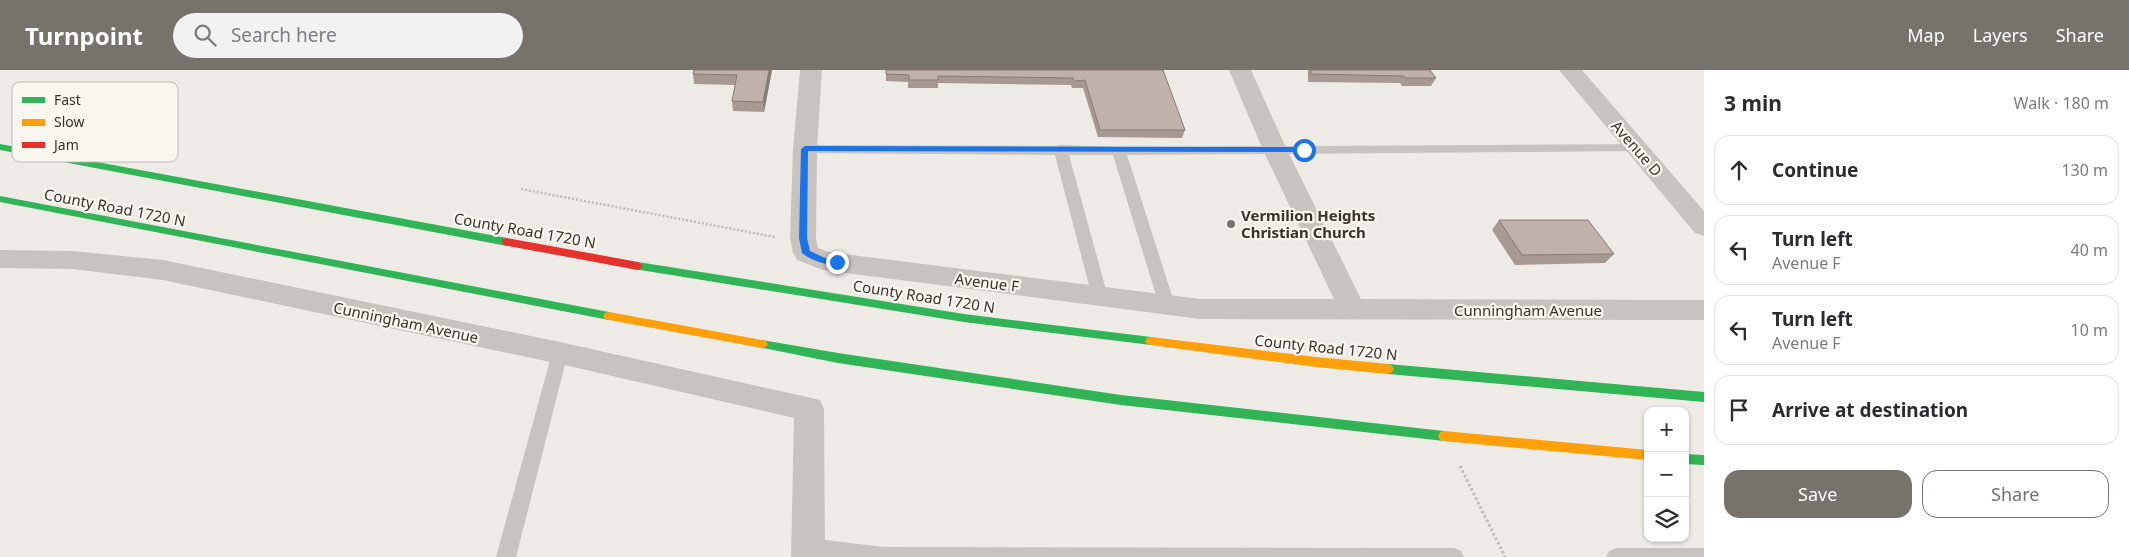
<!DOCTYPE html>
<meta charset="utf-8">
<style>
:root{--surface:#fff;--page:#f2f2f3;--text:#2b2b33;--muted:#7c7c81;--line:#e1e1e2;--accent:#78726d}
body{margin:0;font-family:"Noto Sans",sans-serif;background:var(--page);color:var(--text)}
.controls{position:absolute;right:15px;bottom:15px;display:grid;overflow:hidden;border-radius:10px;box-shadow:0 1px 4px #0004}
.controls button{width:45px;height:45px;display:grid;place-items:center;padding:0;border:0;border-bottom:1px solid var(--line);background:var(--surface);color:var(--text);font:25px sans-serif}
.stop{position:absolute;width:15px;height:15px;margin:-11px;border:4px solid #1a73e8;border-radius:50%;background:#fff}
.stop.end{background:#1a73e8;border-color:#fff;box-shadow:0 1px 5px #0008}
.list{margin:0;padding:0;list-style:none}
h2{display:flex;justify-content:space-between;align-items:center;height:65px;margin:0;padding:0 20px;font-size:21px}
h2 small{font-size:16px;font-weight:400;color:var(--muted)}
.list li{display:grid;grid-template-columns:32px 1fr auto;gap:15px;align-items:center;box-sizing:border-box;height:70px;margin:0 10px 10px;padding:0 10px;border:1px solid var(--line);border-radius:15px}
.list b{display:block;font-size:19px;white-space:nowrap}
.list p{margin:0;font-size:16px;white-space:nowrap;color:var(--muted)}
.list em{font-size:16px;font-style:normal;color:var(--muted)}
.actions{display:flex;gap:10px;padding:15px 20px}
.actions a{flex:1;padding:11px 0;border:1px solid var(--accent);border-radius:15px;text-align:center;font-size:18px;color:var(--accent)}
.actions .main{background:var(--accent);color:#fff}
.icon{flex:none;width:28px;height:28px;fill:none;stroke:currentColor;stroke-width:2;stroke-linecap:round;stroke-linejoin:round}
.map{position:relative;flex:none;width:1704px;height:487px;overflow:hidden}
header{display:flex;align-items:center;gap:30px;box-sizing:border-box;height:70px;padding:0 25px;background:var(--accent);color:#fff}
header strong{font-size:24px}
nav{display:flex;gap:28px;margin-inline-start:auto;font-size:18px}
.search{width:350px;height:45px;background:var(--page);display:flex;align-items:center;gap:12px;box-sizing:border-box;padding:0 18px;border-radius:28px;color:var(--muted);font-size:19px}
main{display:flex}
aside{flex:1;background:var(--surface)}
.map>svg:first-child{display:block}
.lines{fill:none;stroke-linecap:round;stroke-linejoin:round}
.path-far1{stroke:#c0bcb7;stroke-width:2.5;stroke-dasharray:2 2;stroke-linecap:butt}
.path{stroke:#c0bcb7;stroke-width:3;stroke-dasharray:2.5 2.5;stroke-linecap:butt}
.lane{fill:#c8c3be;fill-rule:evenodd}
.street{fill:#c8c3be;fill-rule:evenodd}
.fast{fill:#30b455;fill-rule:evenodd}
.slow{fill:#ff9f0a;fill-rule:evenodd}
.jam{fill:#e5322d;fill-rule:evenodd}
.wall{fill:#a59992}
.shaded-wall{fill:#867d77}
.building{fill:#c0b2aa;stroke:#867d77}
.route{fill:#1a73e8}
.poi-dot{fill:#78726d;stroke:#f9f5ef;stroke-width:2}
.labels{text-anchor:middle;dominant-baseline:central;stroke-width:4.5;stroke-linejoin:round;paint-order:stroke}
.street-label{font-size:15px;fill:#39312c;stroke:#f9f5ef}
.poi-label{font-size:15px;font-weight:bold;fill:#39312c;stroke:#f9f5ef;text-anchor:start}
.key{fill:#f9f5ef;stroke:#bfbab4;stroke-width:1}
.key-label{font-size:14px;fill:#39312c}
</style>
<header>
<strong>Turnpoint</strong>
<div class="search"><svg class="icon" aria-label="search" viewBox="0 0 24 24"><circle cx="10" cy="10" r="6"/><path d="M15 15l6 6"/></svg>Search here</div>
<nav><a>Map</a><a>Layers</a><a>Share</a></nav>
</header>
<main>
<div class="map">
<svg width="1704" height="487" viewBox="0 0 1704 487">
<rect width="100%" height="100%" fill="#eeebe6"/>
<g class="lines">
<polyline class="path-far1" points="521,119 775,167"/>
<polyline class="path" points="1460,396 1505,487"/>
<g class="lane">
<polygon points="1638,74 1643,75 1645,78 1643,81 1127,85 1175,235 1173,239 1167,241 1161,239 1159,235 1113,85 1069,85 1108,227 1106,231 1100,233 1094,231 1092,227 1055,85 805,83 800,82 798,79 800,76 805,75 1055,76 1060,75 1119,77"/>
<polygon points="560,276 566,278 568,283 516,487 496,487 552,283 554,278"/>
<polygon points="808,468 885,477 1454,478 1461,481 1464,487 816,487 801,483 798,477 801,471"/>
<polygon points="1616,478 1704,478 1704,487 1606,487 1609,481"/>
</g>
<g class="street">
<polygon points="800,0 822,0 817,79 816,168 818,178 828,182 1200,229 1334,229 1263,80 1229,0 1251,0 1287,80 1361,229 1704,230 1704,250 1200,249 823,200 797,190 793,183 790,168 793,79"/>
<polygon points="1559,0 1582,0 1704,141 1704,166 1695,163"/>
<polygon points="0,180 72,181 163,190 560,272 820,330 824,339 825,487 791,487 794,348 560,294 163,210 72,199 0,198"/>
</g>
<g class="fast">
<polygon points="0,74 507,168 512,172 507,176 0,80"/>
<polygon points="0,126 609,242 613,243 615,246 613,249 609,250 0,132"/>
<polygon points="638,192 964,244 1151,267 1155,268 1157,271 1155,274 1151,275 964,252 634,199 633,196 634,193"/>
<polygon points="762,270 838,283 1121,325 1444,361 1448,362 1450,366 1448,370 1444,371 1121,335 838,293 758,277 756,274 758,271"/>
<polygon points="1388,294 1704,322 1704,332 1388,304 1384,302 1382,299 1384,296"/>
<polygon points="1685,384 1704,385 1704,395 1685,394"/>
</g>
<g class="slow">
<polygon points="609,242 762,270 766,271 768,274 766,277 762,278 609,250 605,249 603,246 605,243"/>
<polygon points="1151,267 1316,287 1388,294 1392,296 1394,299 1392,302 1388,304 1316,297 1151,275 1147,274 1145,271 1147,268"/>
<polygon points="1444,361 1648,380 1648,390 1444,371 1440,370 1438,366 1440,362"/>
</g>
<polygon class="jam" points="507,168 638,192 643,196 638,200 503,175 502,172 503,169"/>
</g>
<g class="wall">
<polygon points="772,0 764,42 733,41 732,31 735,15 694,14 693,4"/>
<polygon points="886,0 1163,0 1185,60 1182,68 1098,67 1083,18 1072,18 1071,15 938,13 938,18 908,18 908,12 886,11"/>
<polygon points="1308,0 1430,0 1436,8 1431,16 1402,16 1400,13 1308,12"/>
<polygon points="1499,150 1614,184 1605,193 1515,195 1492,160"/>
</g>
<polygon class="shaded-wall" points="769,0 772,0 764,42 763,32"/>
<g class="building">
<polygon points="694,0 769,0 763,32 732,31 737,5 693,4"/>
<polygon points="886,0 1163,0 1185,60 1100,60 1085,10 1074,11 1073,8 938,6 938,10 909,10 909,5 886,4"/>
<polygon points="1311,0 1430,0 1436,8 1406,8 1404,6 1311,4"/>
<polygon points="1499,150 1588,150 1614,184 1522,185"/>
</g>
<path class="route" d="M 805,76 L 1304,77 L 1307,80 L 1304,82 L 808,81 L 807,168 L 810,181 L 825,188 L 840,190 L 840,194 C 827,196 812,191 802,183 L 799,168 L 801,79 Z"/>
<circle class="poi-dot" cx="1231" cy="154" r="5"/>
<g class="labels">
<g class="street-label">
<text transform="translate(1637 78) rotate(49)">Avenue D</text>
<text transform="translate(115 137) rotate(11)">County Road 1720 N</text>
<text transform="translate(525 160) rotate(10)">County Road 1720 N</text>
<text transform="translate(987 212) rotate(7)">Avenue F</text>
<text transform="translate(924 226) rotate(9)">County Road 1720 N</text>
<text x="1528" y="240">Cunningham Avenue</text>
<text transform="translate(406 252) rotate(12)">Cunningham Avenue</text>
<text transform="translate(1326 277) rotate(6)">County Road 1720 N</text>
</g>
<g class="poi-label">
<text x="1241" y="145">Vermilion Heights<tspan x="1241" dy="17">Christian Church</tspan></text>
</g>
</g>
<rect x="12" y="12" width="166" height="80" rx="8" class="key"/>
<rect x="22" y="27" width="23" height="6" fill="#30b455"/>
<rect x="22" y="49" width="23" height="7" fill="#ff9f0a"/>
<rect x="22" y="72" width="23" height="6" fill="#e5322d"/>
<g class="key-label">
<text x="54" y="35">Fast</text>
<text x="54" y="57">Slow</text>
<text x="54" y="80">Jam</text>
</g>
</svg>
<div class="controls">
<button>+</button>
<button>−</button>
<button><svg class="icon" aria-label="layers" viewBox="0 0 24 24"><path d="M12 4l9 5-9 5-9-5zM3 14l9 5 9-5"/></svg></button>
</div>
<div class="stop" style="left:1304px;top:80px"></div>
<div class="stop end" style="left:837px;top:192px"></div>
</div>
<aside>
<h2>3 min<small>Walk · 180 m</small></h2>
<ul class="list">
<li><svg class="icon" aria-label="ahead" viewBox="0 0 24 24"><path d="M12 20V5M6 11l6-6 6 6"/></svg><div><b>Continue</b></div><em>130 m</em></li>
<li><svg class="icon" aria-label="left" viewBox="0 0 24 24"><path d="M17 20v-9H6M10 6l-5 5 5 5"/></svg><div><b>Turn left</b><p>Avenue F</p></div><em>40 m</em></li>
<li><svg class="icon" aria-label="left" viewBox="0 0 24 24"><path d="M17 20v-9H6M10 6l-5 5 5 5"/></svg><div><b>Turn left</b><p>Avenue F</p></div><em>10 m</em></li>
<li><svg class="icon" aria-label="arrive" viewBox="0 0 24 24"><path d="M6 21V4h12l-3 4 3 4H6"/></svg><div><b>Arrive at destination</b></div></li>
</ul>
<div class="actions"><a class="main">Save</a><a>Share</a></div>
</aside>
</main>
